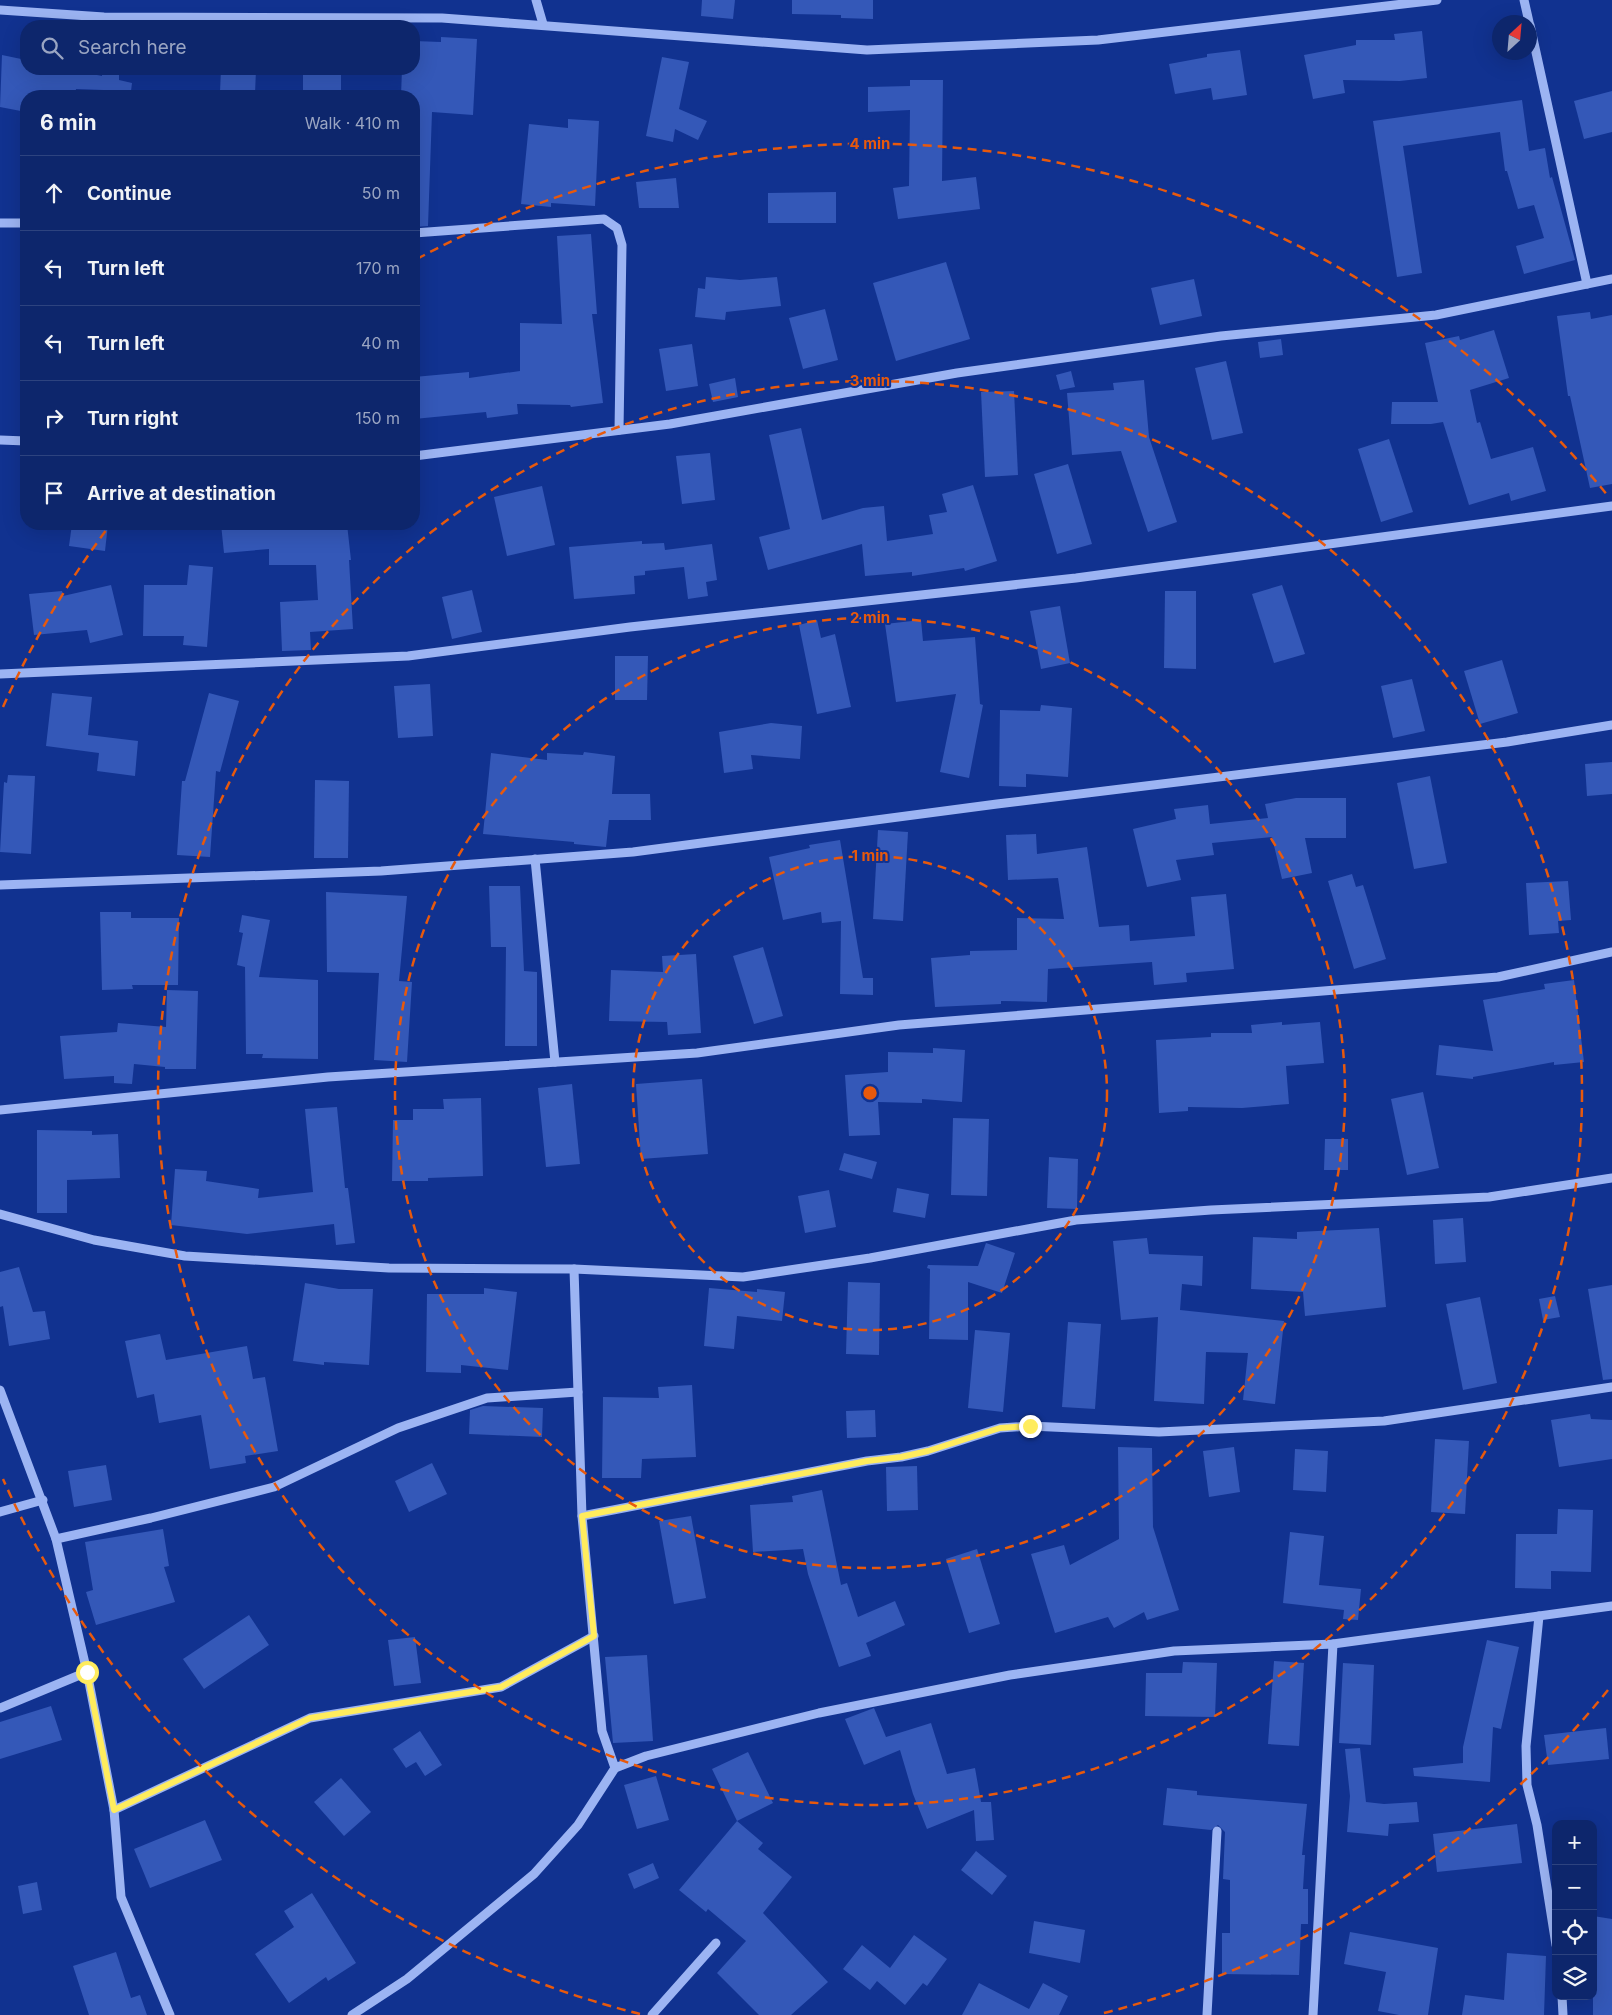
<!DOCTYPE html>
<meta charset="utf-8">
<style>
:root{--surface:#0d266c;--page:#1b3274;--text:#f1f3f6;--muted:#9aa5c2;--line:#2d437f}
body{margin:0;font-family:Inter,sans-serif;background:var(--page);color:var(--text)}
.controls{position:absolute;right:15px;bottom:15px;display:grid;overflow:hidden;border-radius:10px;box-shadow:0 5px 20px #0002}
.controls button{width:45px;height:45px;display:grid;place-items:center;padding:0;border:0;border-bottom:1px solid var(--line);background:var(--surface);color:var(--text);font:25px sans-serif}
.compass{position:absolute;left:1492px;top:15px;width:45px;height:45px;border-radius:50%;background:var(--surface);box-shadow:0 5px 20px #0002;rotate:26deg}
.stop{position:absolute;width:15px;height:15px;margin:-11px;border:4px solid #ffec5d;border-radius:50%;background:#fff}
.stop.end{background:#ffec5d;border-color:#fff;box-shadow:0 1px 5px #0008}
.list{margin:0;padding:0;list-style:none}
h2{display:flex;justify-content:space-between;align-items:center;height:65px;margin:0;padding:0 20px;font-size:21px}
h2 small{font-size:16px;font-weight:400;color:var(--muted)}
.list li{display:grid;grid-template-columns:32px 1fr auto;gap:15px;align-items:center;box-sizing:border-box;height:75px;padding:0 20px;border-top:1px solid var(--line)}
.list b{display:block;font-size:19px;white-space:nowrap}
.list em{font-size:16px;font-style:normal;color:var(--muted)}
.icon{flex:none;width:28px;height:28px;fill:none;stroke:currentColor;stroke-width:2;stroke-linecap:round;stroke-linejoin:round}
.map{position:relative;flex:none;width:1612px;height:2015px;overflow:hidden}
.search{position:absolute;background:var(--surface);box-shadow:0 5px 20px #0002;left:20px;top:20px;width:400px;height:55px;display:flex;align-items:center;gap:12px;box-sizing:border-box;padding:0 18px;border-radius:20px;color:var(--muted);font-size:19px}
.panel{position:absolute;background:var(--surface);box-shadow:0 5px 20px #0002;left:20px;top:90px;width:400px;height:440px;border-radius:20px}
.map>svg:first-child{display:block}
.building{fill:#3458b8}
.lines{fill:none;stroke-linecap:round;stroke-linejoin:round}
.minor{stroke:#9cb4f3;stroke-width:9}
.route{stroke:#ffec5d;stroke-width:6}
.ring{fill:none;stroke:#e8590c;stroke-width:2.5;stroke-dasharray:9 6}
.centre{fill:#e8590c;stroke:#113290;stroke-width:2.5}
.ring-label{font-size:15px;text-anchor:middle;font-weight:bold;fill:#e8590c;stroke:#113290;stroke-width:4;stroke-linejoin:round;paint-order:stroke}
</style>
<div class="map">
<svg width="1612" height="2015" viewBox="0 0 1612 2015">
<rect width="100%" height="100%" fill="#113290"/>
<g class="building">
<polygon points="702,0 735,0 733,19 701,16"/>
<polygon points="792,0 873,0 873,19 841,18 841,15 792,14"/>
<polygon points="1422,31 1427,78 1400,81 1343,80 1345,93 1313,99 1304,55 1356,45 1356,40 1395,40 1394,34"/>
<polygon points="441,37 477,39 473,115 432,112 428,226 414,227 414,96 401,96 402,69 414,69 414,41 441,42"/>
<polygon points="1240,50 1247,95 1213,100 1211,88 1175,94 1169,64 1207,57 1207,54"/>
<polygon points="2,55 26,60 26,69 67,69 102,76 102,69 119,69 119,80 132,83 131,91 76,89 75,96 26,96 26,112 0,107"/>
<polygon points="662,57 689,62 679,109 707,121 698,140 675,129 673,142 646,136"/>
<polygon points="221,69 256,69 255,94 220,92"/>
<rect x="303" y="69" width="38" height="27"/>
<polygon points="910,80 943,80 942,181 976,177 980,209 898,219 893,188 909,186 910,110 868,112 868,87 910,86"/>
<polygon points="1612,91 1612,132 1584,139 1574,101"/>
<polygon points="1522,100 1529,151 1545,148 1550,178 1552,177 1575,260 1524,274 1516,246 1544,238 1534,205 1518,209 1507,171 1505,171 1500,132 1403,146 1422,273 1397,277 1373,121"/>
<polygon points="568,119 599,121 595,206 551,203 551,207 521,204 529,124 568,128"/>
<polygon points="676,178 679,208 639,208 636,182"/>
<polygon points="836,192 836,223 768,223 768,193"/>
<polygon points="591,234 597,314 592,314 603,403 571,407 570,405 517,404 518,414 487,418 486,412 414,419 414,377 469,372 469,378 520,371 520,323 562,324 557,236"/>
<polygon points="946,262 970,339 896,361 873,283"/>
<polygon points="706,277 740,280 777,277 781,306 726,312 725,320 695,317 698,288 705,289"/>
<polygon points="1194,279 1202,316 1160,325 1151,288"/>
<polygon points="825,309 838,360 803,369 789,318"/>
<polygon points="1590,312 1591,319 1612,315 1612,484 1590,488 1570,396 1568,396 1557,316"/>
<polygon points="1494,330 1509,378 1470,390 1477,423 1480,422 1491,459 1533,447 1546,491 1511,501 1509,493 1469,505 1443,422 1431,424 1391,424 1392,402 1438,402 1425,343 1459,336 1460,340"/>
<polygon points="1281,339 1283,355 1260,358 1258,342"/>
<polygon points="692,344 698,386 666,391 659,349"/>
<polygon points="1226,361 1243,433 1212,440 1195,368"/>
<polygon points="1071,371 1075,387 1060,390 1056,375"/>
<polygon points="735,378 738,397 713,402 709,384"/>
<polygon points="1144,380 1149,437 1177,522 1148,532 1121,451 1072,455 1067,393 1114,390 1113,383"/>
<polygon points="1014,391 1018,475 985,477 981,392"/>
<polygon points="801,428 822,520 863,508 884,506 887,541 933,534 929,515 947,512 942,494 973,485 997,561 965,571 964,568 912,576 912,572 865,576 862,544 768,570 759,537 790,529 769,435"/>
<polygon points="1389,439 1413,512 1381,522 1358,449"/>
<polygon points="710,453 715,500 682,504 676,456"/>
<polygon points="1068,464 1092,544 1057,554 1034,474"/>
<polygon points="542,486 555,545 507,556 494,497"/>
<polygon points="72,524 108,524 105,551 69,546"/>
<polygon points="221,524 347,524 351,560 349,560 353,629 310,632 311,650 282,651 280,602 318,600 316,565 269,565 269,549 224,553"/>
<polygon points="642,541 642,544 664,543 665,550 712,544 717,580 706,582 708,596 688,599 684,567 645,571 645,575 634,576 635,594 574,599 569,547"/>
<polygon points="189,565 213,567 207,647 183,645 184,636 143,636 144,585 187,585"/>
<polygon points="111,585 123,635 90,643 87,630 34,635 29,594 62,591 63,596"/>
<polygon points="1282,585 1305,654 1274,663 1252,594"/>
<polygon points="472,590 482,632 452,639 442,597"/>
<polygon points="1165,591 1196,591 1196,669 1164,668"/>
<polygon points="1060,606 1070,663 1041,669 1030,611"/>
<polygon points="817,620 821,638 835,634 851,707 817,714 799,625"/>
<polygon points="921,620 923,641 975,637 980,704 983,705 969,778 940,772 956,694 896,702 885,624"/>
<polygon points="615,656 648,656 647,700 615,700"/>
<polygon points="1502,660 1518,713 1480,724 1464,671"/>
<polygon points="1412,679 1425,731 1393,738 1381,686"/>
<polygon points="430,684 433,736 398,738 394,686"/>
<polygon points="52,693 92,697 88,735 138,741 135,776 97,771 99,753 46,746"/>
<polygon points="209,693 239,701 220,772 216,771 210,857 177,855 182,781 185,781"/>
<polygon points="1041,705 1072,708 1068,777 1026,774 1026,787 999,786 1000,710 1040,711"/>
<polygon points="771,723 802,726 800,759 751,755 753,769 724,773 719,732"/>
<polygon points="584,752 615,756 612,794 650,794 651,820 609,820 606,847 574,844 574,842 483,834 491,753 547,760 547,753 583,755"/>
<polygon points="1612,762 1612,794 1587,796 1585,764"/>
<polygon points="8,775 35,776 31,854 0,852 4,782 7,783"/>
<polygon points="1430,776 1447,863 1414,869 1397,783"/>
<polygon points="315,780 349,781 348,858 314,858"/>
<polygon points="1296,798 1346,798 1346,838 1305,838 1312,873 1282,879 1272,837 1212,843 1214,855 1176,860 1181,880 1147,887 1133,829 1176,819 1174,809 1208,805 1210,824 1268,818 1265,804"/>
<polygon points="878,830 908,832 903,921 873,919"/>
<polygon points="1036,834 1037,854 1087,847 1099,927 1129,925 1130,941 1195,936 1191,897 1226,894 1234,969 1186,973 1187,982 1154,985 1152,962 1048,969 1047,1002 1001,1001 1001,1004 935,1007 931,958 970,955 970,951 1017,950 1017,918 1064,919 1058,878 1008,880 1006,835"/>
<polygon points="840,840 863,978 873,978 873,995 840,994 841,921 822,923 821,912 783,920 769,857 810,848 809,845"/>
<polygon points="1352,874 1356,887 1363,885 1386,959 1354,969 1328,881"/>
<polygon points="1568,881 1571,920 1558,921 1559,933 1529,935 1526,883"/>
<polygon points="489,886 520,886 524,971 537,972 537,1046 505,1046 506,947 491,947"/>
<polygon points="326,892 407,896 399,981 412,982 407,1062 374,1060 379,973 327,972"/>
<polygon points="100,912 131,912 131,918 179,918 178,985 132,985 133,989 102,990"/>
<polygon points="242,915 270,920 259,977 318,980 318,1059 262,1058 263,1054 246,1054 245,967 237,965 243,933 239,932"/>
<polygon points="763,947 783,1016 754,1024 733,956"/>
<polygon points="696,954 701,1033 668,1035 667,1022 609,1021 611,970 663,972 662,956"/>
<polygon points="1574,980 1584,1062 1554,1065 1554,1062 1473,1077 1473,1079 1436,1075 1439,1045 1493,1051 1483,1000 1545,989 1544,984"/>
<polygon points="167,990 198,991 196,1069 165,1069 165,1067 134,1064 132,1084 114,1083 114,1076 64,1079 60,1036 117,1032 118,1023 166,1027"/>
<polygon points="1282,1022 1282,1025 1320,1022 1324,1063 1286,1066 1289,1104 1242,1108 1188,1107 1188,1111 1159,1113 1156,1040 1211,1037 1211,1033 1252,1033 1251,1025"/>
<polygon points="933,1048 965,1050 962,1102 922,1099 922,1103 878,1102 880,1135 849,1136 845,1075 888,1072 888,1052 933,1053"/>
<polygon points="702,1079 708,1154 641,1159 636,1084"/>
<polygon points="572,1084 580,1164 546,1167 538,1088"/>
<polygon points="1423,1092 1439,1168 1407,1175 1391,1099"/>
<polygon points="481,1098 483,1176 428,1178 428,1181 392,1181 393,1120 413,1120 413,1109 444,1109 443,1099"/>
<polygon points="337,1107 345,1188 348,1188 355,1243 336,1245 334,1224 247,1234 171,1225 175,1169 207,1171 206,1181 259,1189 258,1198 313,1192 305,1109"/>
<polygon points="953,1118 989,1119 987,1196 951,1195"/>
<polygon points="37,1130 92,1131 92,1135 118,1134 120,1178 67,1180 67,1213 37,1213"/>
<polygon points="1325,1139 1348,1139 1348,1170 1324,1170"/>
<polygon points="844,1153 877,1162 872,1179 839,1170"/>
<polygon points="1049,1157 1078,1159 1077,1209 1047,1208"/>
<polygon points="897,1188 929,1194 925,1218 893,1212"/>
<polygon points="829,1190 836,1227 805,1233 798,1196"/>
<polygon points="1463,1218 1466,1262 1435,1264 1433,1220"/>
<polygon points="1379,1228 1386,1307 1305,1316 1303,1292 1251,1289 1253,1237 1297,1239 1297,1232"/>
<polygon points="1147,1238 1149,1254 1203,1256 1202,1286 1182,1284 1180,1310 1284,1321 1275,1404 1243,1400 1248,1353 1206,1352 1204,1404 1154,1401 1158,1317 1121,1320 1113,1241"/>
<polygon points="986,1243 1015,1253 1002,1293 968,1282 968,1340 929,1339 930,1269 927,1268 928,1265 978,1266"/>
<polygon points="19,1267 33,1312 45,1311 50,1339 9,1346 3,1306 0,1307 0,1272"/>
<polygon points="848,1282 880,1283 879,1355 846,1354"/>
<polygon points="305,1283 339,1289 373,1289 369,1365 324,1362 324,1365 293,1361"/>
<polygon points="1612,1285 1612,1379 1603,1380 1588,1289"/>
<polygon points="484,1288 517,1292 508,1370 461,1365 461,1373 426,1372 427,1294 484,1294"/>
<polygon points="709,1288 757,1292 757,1289 785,1292 782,1321 737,1316 734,1349 704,1346"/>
<polygon points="1555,1296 1560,1317 1543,1320 1539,1299"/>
<polygon points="1480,1297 1497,1383 1463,1390 1446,1304"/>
<polygon points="1068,1322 1101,1324 1095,1409 1062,1407"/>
<polygon points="975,1330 1010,1333 1003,1412 968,1408"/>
<polygon points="160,1334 166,1360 247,1346 253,1379 265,1377 278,1451 245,1456 246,1463 210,1469 201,1415 159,1423 154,1394 137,1398 125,1341"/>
<polygon points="692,1385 696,1457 642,1459 641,1478 602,1478 603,1397 659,1398 658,1387"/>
<polygon points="483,1406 543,1408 542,1437 469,1434 470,1410"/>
<polygon points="875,1410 876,1437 847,1438 846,1411"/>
<polygon points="1590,1414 1591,1419 1612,1420 1612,1459 1559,1467 1551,1420"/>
<polygon points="1435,1439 1469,1441 1465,1514 1431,1512"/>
<polygon points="1118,1447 1152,1448 1153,1527 1179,1610 1147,1620 1144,1612 1114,1628 1108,1617 1055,1633 1031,1554 1064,1545 1070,1565 1119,1539"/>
<polygon points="1234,1447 1240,1492 1209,1497 1203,1451"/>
<polygon points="1295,1449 1328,1451 1326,1492 1293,1490"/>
<polygon points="432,1463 447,1494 409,1512 395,1481"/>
<polygon points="106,1465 112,1500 74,1507 68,1471"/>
<polygon points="917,1466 918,1510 887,1511 886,1467"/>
<polygon points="822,1490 841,1585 847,1583 858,1617 895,1601 905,1625 866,1643 871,1656 839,1667 808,1574 803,1549 753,1552 750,1505 793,1502 792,1496"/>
<polygon points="1558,1509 1593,1510 1591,1572 1551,1571 1551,1589 1515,1588 1516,1534 1557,1534"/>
<polygon points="691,1516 706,1598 674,1604 659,1521"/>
<polygon points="163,1529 169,1566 164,1567 175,1602 96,1625 86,1592 93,1590 85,1542"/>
<polygon points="1290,1532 1324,1536 1319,1585 1361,1589 1358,1620 1343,1619 1344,1610 1283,1603"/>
<polygon points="977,1549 1000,1624 969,1633 946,1559"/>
<polygon points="249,1615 269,1645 204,1689 183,1659"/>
<polygon points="415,1637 421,1683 394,1686 388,1640"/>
<polygon points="1487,1640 1519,1647 1501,1729 1493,1727 1490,1782 1414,1776 1413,1768 1463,1763 1463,1747"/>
<polygon points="647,1655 653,1741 613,1743 605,1657"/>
<polygon points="1274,1661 1304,1663 1299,1746 1268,1744"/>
<polygon points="1183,1662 1217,1663 1215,1717 1145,1716 1146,1673 1182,1673"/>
<polygon points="1343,1663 1374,1665 1371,1745 1339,1743"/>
<polygon points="51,1706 62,1740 0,1759 0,1722"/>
<polygon points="874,1708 886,1737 931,1723 947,1774 975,1768 981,1802 991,1802 994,1840 976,1841 974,1810 927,1829 913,1794 900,1750 864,1765 845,1719"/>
<polygon points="1606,1728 1609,1759 1548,1765 1544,1735"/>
<polygon points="420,1731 442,1765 425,1776 416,1762 406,1768 393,1749"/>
<polygon points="1360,1748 1366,1802 1384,1804 1417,1802 1419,1822 1389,1824 1388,1836 1347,1832 1350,1796 1345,1749"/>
<polygon points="748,1752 773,1803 737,1821 712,1769"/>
<polygon points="656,1776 669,1820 637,1829 624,1785"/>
<polygon points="341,1778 371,1812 344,1836 314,1802"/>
<polygon points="1167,1788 1197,1791 1197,1795 1307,1804 1302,1855 1305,1855 1303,1889 1308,1889 1308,1924 1301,1924 1299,1975 1222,1974 1222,1933 1230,1933 1230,1880 1223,1879 1225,1832 1218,1825 1211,1830 1163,1825"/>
<polygon points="205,1820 222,1860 150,1888 134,1849"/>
<polygon points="737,1821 763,1843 758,1849 792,1877 763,1913 828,1982 791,2015 759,2015 717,1973 746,1941 708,1909 706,1912 679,1890"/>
<polygon points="1517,1824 1522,1863 1437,1872 1433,1834"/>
<polygon points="976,1851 1007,1876 992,1895 961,1870"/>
<polygon points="653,1863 659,1878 634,1889 628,1874"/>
<polygon points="37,1882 42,1910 23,1914 18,1886"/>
<polygon points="312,1893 356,1963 328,1981 326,1977 289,2003 255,1954 294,1927 284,1911"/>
<polygon points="1593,1916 1612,1919 1612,2015 1593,2015 1593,1972 1597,1957 1593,1956"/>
<polygon points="1034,1921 1085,1930 1080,1963 1029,1953"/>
<polygon points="1350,1932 1438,1948 1428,2015 1399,2015 1378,2011 1386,1972 1344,1964"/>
<polygon points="914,1935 947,1959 927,1986 923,1983 905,2005 877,1981 870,1990 843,1969 862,1945 890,1968"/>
<polygon points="116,1952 131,1998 140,1995 147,2015 89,2015 73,1966"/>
<polygon points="1507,1953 1546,1956 1544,2015 1462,2015 1465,1995 1504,2000"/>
<polygon points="979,1983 1029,2009 1043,1983 1068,1996 1059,2015 962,2015"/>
</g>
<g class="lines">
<g class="minor">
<polyline points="536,0 543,24"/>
<polyline points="1524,0 1529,22"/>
<polyline points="0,10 104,17 442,18 867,50 1098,40 1437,0"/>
<polyline points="1530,25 1587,284"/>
<polyline points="0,223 26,223"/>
<polyline points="414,233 604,219 617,228 622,245 619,430"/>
<polyline points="0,440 26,441"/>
<polyline points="414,456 670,424 957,373 1221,336 1436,315 1612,279"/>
<polyline points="0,674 408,656 630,627 1076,578 1612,506"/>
<polyline points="535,859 555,1062"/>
<polyline points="0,885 381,871 633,852 997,804 1507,742 1612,725"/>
<polyline points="0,1110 328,1077 697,1053 899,1025 1498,977 1612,952"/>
<polyline points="0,1214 94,1240 185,1256 389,1268 574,1269 743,1277 870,1258 1076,1220 1211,1210 1489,1197 1612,1178"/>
<polyline points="574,1269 582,1516 602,1731 615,1768"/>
<polyline points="0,1390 56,1539 87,1672 114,1810 121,1897 170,2015"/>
<polyline points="0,1512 43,1500"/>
<polyline points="582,1516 867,1461 901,1457 928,1451 1000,1428 1030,1426 1159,1432 1384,1421 1612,1387"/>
<polyline points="56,1539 151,1518 274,1487 398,1428 487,1398 578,1392"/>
<polyline points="1539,1616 1526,1746 1527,1785 1537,1825 1556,1945"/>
<polyline points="0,1708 87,1672"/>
<polyline points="114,1810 310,1718 501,1687 594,1636"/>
<polyline points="1562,1996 1563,2015"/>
<polyline points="352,2015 407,1979 534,1874 578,1825 615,1768 646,1756 819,1713 1010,1675 1174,1651 1333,1644 1612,1606"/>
<polyline points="652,2015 716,1943"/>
<polyline points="1207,2015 1217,1831"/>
<polyline points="1313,2015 1333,1644"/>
</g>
</g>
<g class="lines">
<polyline class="route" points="87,1672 114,1810 310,1718 501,1687 594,1636 582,1516 867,1461 901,1457 928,1451 1000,1428 1030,1426"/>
</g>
<g class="ring">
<circle cx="870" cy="1093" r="237"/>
<circle cx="870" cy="1093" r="475"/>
<circle cx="870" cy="1093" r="712"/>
<path d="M1608 1690A949 949 0 0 1 1100 2014M640 2014A949 949 0 0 1 3 1479M3 707A949 949 0 0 1 107 529M417 259A949 949 0 0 1 1608 496"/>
</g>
<circle cx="870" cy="1093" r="8" class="centre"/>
<g class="ring-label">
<text x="870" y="149">4 min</text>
<text x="870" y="386">3 min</text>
<text x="870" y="623">2 min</text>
<text x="870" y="861">1 min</text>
</g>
</svg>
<div class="controls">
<button>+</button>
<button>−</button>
<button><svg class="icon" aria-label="locate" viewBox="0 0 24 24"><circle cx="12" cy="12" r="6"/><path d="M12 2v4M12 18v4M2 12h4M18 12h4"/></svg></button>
<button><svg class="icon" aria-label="layers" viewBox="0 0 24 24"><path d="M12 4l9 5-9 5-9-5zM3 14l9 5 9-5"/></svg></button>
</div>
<svg class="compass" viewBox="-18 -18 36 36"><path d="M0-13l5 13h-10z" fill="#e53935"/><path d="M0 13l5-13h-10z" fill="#9aa5c2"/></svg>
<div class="stop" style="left:87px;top:1672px"></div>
<div class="stop end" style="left:1030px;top:1426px"></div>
<div class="search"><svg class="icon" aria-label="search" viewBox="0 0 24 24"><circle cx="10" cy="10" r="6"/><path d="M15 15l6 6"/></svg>Search here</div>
<section class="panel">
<h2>6 min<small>Walk · 410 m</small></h2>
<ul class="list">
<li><svg class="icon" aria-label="ahead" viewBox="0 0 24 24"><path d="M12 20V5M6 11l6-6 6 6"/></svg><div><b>Continue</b></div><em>50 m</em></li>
<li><svg class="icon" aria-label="left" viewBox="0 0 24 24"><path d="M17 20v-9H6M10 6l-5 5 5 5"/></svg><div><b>Turn left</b></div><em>170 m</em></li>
<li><svg class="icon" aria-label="left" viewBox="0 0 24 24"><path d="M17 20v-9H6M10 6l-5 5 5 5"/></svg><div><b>Turn left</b></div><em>40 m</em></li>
<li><svg class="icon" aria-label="right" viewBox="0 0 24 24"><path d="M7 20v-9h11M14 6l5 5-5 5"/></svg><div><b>Turn right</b></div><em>150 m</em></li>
<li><svg class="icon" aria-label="arrive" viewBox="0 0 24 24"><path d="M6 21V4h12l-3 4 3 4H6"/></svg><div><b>Arrive at destination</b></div></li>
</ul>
</section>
</div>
